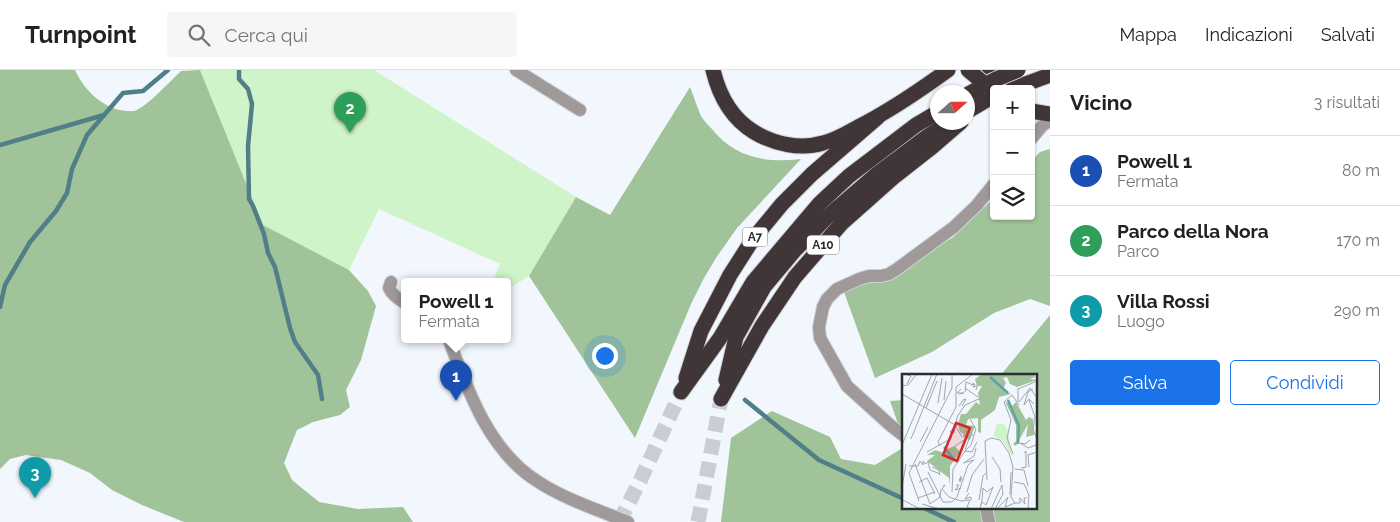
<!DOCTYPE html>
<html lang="it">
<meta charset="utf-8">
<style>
:root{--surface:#fff;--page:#f6f6f6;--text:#202124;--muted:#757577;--line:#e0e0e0;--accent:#1a73e8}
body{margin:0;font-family:Raleway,sans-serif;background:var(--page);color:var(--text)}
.controls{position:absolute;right:15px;top:15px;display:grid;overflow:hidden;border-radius:5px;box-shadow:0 1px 4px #0004}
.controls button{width:45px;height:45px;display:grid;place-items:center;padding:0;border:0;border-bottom:1px solid var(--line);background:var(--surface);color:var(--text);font:25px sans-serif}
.compass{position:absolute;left:930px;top:15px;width:45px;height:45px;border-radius:50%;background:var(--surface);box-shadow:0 1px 4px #0004;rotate:69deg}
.you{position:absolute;left:604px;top:285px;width:18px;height:18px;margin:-12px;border:4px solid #fff;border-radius:50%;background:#1a73e8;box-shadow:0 0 0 8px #1a73e833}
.badge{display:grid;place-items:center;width:32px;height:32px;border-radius:50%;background:var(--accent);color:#fff;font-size:16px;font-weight:700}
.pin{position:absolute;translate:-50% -41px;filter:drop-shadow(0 1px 2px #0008)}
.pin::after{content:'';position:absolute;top:26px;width:18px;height:15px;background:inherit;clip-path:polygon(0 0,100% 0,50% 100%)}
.popup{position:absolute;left:401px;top:208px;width:110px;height:65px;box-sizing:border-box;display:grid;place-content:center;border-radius:5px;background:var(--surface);filter:drop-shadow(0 1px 4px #0005);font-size:16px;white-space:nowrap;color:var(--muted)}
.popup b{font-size:19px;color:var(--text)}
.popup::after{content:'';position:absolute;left:50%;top:100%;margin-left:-10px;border:10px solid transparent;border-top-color:var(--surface)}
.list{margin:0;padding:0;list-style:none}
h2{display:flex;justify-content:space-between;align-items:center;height:65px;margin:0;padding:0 20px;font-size:21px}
h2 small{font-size:16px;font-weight:400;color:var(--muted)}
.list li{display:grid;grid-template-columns:32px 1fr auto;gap:15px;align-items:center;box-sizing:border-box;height:70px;padding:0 20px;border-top:1px solid var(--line)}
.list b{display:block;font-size:19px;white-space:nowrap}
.list p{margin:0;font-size:16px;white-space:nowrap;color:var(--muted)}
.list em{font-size:16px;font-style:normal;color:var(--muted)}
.actions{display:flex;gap:10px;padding:15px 20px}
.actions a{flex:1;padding:11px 0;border:1px solid var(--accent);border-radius:5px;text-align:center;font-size:18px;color:var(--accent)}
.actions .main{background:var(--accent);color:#fff}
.icon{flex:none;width:28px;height:28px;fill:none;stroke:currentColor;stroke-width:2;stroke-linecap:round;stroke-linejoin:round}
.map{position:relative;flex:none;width:1050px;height:452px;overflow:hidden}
header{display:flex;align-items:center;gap:30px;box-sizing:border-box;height:70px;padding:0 25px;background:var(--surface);border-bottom:1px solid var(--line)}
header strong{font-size:24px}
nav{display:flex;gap:28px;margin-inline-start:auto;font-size:18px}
.search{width:350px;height:45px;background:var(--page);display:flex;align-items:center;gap:12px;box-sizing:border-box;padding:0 18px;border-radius:5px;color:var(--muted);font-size:19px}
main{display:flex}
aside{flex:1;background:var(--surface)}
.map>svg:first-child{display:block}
.green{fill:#d0f4c9}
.forest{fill:#a0c39a}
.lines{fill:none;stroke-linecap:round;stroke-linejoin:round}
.stream{stroke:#507f87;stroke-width:4.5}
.highway-tunnel{stroke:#caced4;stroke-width:15;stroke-dasharray:15 8;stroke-linecap:butt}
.street-casing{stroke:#ced2d8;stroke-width:14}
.highway-casing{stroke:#ced2d8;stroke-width:17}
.street{stroke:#9f999a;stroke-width:12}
.highway{stroke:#403537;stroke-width:15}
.highway-bridge-casing{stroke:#ced2d8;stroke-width:17;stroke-linecap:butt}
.highway-bridge{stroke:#403537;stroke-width:15}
.labels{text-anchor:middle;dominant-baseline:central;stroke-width:5;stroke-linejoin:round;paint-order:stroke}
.shield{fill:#fff;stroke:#6b6c70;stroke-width:1}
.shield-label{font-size:12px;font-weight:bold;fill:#2b2d32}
.inset-river{fill:none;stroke:#60a2ac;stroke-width:2.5}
.inset-road{fill:none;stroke:#a2a6ac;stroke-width:1}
.view{fill:#d62828;fill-opacity:0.15;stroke:#d62828;stroke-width:2.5}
.inset-edge{fill:none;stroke:#2b2d32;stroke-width:2.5}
</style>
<header>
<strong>Turnpoint</strong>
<div class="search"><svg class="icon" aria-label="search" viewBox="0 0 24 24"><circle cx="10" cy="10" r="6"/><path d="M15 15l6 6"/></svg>Cerca qui</div>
<nav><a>Mappa</a><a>Indicazioni</a><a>Salvati</a></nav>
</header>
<main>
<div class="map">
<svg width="1050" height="452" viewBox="0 0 1050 452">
<rect width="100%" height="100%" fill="#f2f6fd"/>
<polygon class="green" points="200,0 374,0 576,127 529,206 507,220 507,212 493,212 500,194 379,139 349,200 263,155"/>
<g class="forest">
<path d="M 0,0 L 75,0 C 84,20 104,40 127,41 C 127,41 134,41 134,41 C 146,38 171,10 181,1 L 200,0 L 263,155 L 349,200 L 368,221 L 376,236 L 361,290 L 346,320 L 350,337 L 340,345 L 313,352 L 297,360 L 284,393 L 292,410 L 319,432 L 358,439 L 403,437 L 413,452 L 184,452 L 142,435 L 112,420 L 90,403 L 61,390 L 26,385 L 10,389 L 0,399 Z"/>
<path d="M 690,17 C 694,27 697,37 701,46 C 704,51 708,55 711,58 C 735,88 765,93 801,89 L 737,158 L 716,188 L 704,208 L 691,234 L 635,368 L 529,206 L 576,127 L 610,145 Z"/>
<polygon points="1050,79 1050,236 1030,229 994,243 932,282 875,308 844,222 952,168 994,128 994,146 1031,146 1031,91 1040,82"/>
<polygon points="1050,245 1050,452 721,452 731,368 772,341 830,367 841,389 875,395 904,377 904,438 1036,438 1036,306 1000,306"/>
<polygon points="904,330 904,371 890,331"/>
</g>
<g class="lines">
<g class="stream">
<polyline points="239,0 239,9 248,19 252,34 248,76 249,129 253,136 264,164 268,183 275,197 290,258 295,272 318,305 322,329"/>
<polyline points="0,75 104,45"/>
<polyline points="0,237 5,215 30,172 56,141 67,123 72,99 87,65 123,23 143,21 168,0"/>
<polyline points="745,330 819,390 904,429"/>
<polyline points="924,438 954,452"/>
</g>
<g class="highway-tunnel">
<polyline points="619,452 640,411 681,322"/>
<polyline points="698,452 721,329"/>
</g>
<g class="street-casing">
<g id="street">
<polyline points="516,0 580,40"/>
<polyline points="1031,69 1042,56 1050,50"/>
<path d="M 391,212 L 389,218 C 392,225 398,229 405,233"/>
<path d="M 449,270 C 468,321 489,381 537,411 C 564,429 598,440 628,452"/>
<polyline points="904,366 890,355 847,316 820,268 819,257 823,237 827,229 837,219 859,209 869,206 881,206 889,204 897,199 954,157 977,135 994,114"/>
<polyline points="986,438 989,452"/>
</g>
</g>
<g class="highway-casing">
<g id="highway">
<path d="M 713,0 C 719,25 731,48 754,62 C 774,74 800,80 823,73 C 836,70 847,63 858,57 C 890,41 919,21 948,0"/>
<polyline points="1012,19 1050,5"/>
<polyline points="982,22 990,0"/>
<polyline points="1031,41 1050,44"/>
<polyline points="686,308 701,261 730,205 753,169 782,134 812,104 878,47"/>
<polyline points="726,310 736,267 764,217 795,180 828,146 877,104 925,68 949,52"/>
<polyline points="681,322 720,268 753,212 819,134 849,106 916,55 938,42"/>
<polyline points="721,329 762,256 795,207 841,154 895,106 932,77 961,52"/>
</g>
</g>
<use href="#street" class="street"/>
<use href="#highway" class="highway"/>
<g class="highway-bridge-casing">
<g id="highway-bridge">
<polyline points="968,0 992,20"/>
<polyline points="968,24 994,10 1018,0"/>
<polyline points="968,41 985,31"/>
</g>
</g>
<use href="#highway-bridge" class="highway-bridge"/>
</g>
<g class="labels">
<g class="shield">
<rect x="742.5" y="157.5" width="25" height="19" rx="4"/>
<rect x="807" y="165.5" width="32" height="19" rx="4"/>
</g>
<g class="shield-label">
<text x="755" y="167">A7</text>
<text x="823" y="175">A10</text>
</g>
</g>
<g transform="translate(902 304)">
<rect width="135" height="135" fill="#f2f6fd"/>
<path d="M 95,50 L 102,50 L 106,57 L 110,82 L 100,66 L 91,62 Z" fill="#d0f4c9"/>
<path d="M 80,0 L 132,0 L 133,3 L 128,5 L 135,6 L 115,13 L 108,10 L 105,3 L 101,4 L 104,9 L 101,15 L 109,20 L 97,23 L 93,36 L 79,46 L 79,59 L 76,58 L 76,44 L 66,45 L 64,51 L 73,52 L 68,66 L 61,63 L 62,52 L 61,58 L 58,58 L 56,50 L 59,40 L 64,40 L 74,28 L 78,31 L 76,19 L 80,12 L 75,12 L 73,5 ZM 103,27 L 110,32 L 114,28 L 124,46 L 127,43 L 131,45 L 132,61 L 124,63 L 126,50 L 114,72 L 111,70 L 114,67 L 114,51 ZM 53,72 L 57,77 L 61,74 L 48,92 L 48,113 L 47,104 L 25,87 L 33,81 L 25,81 L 33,76 L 43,79 L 44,75 Z" fill="#a0c39a"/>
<path class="inset-river" d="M 88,3 L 106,19M 106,26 L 117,52 L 116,70M 42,73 L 53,87"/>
<path class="inset-road" d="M 3,0 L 9,2 L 5,10M 72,9 L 69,11 L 73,10 L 71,13 L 75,12 L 74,16M 0,12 L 6,11 L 15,0M 54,13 L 71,0M 63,14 L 76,23M 131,15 L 126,18 L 122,31 L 127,25 L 132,30M 63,18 L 64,8 L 69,10M 0,20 L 53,51 L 60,63M 57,20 L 62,19 L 55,19 L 59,15M 42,26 L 44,7M 127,26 L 133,43M 116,28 L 116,15 L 135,7M 117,28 L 128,14 L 135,24M 36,29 L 40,4M 57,32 L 61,26 L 64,25 L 60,32M 54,33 L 54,13M 24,34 L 35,7M 133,43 L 131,55 L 135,65M 54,54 L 55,43 L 63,31 L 79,24M 53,55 L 52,59 L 48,58 L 55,50M 59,59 L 67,56 L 71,62M 9,65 L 35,0M 128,66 L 123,70 L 118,69 L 126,74 L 134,71 L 135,65M 83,67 L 89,64 L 98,66 L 107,79 L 111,93 L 109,123 L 113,129 L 103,133 L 106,123 L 95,135M 83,67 L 85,106M 18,68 L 26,53M 0,71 L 30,0M 38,72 L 36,68 L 54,33M 53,72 L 68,62 L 63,76M 25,78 L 50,64M 62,78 L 69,71 L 74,55 L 68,45M 111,80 L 105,64 L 109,46 L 102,28 L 110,21 L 117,31M 90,83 L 98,95 L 99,108M 62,89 L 72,82 L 74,74M 13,90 L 28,130M 21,91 L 21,87 L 23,90 L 26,88 L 28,96 L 36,99M 7,92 L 16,92 L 18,87 L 21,91M 30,93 L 37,96 L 38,101 L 36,99M 127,93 L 126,81 L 135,78M 119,94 L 124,93 L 124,77 L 122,79M 51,95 L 63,77 L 70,78 L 75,68M 113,95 L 122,96 L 126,112M 26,98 L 41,128M 57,107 L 59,102 L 58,108 L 60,104M 17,108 L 25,104 L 33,120M 112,108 L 122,110 L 127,121 L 126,135M 54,111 L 57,111 L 53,116 L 59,114M 41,112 L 43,111 L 40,115 L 47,123 L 59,127 L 68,126 L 65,133 L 69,135M 0,113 L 4,90M 50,118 L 51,95M 65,118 L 70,101 L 82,85M 67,119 L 63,125 L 69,123 L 69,126M 108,121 L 109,98M 16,124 L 33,118M 1,126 L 18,135M 77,126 L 81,102 L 84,99M 17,127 L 7,99 L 50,14 L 50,0M 41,128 L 50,128 L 55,123 L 66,91 L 72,86 L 61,89M 113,129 L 118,129 L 118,124 L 123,130 L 122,124 L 125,124M 20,130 L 37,135M 28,130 L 38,123 L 39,115M 78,135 L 79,130 L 80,127 L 81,114 L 85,118 L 91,113 L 84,131 L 80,128 L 79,131M 89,135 L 100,111 L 101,120 L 93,135"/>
<path class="view" d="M 54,49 L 68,54 L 55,87 L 41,81 Z"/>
<rect width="135" height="135" class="inset-edge"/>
</g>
</svg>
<div class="controls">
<button>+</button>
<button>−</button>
<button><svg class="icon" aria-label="layers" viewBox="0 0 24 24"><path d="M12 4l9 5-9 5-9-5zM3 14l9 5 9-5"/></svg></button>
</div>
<svg class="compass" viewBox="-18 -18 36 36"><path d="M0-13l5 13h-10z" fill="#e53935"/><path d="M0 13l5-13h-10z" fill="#757577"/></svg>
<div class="you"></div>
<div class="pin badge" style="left:456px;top:331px;background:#1a4fb4">1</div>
<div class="popup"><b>Powell 1</b>Fermata</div>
<div class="pin badge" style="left:350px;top:63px;background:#2e9e5b">2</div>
<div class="pin badge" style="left:35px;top:428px;background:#0f9aa8">3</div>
</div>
<aside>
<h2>Vicino<small>3 risultati</small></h2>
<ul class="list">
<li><span class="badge" style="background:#1a4fb4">1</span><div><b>Powell 1</b><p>Fermata</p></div><em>80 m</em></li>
<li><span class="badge" style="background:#2e9e5b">2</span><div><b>Parco della Nora</b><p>Parco</p></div><em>170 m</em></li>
<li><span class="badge" style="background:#0f9aa8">3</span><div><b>Villa Rossi</b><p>Luogo</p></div><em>290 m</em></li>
</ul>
<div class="actions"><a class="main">Salva</a><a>Condividi</a></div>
</aside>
</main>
